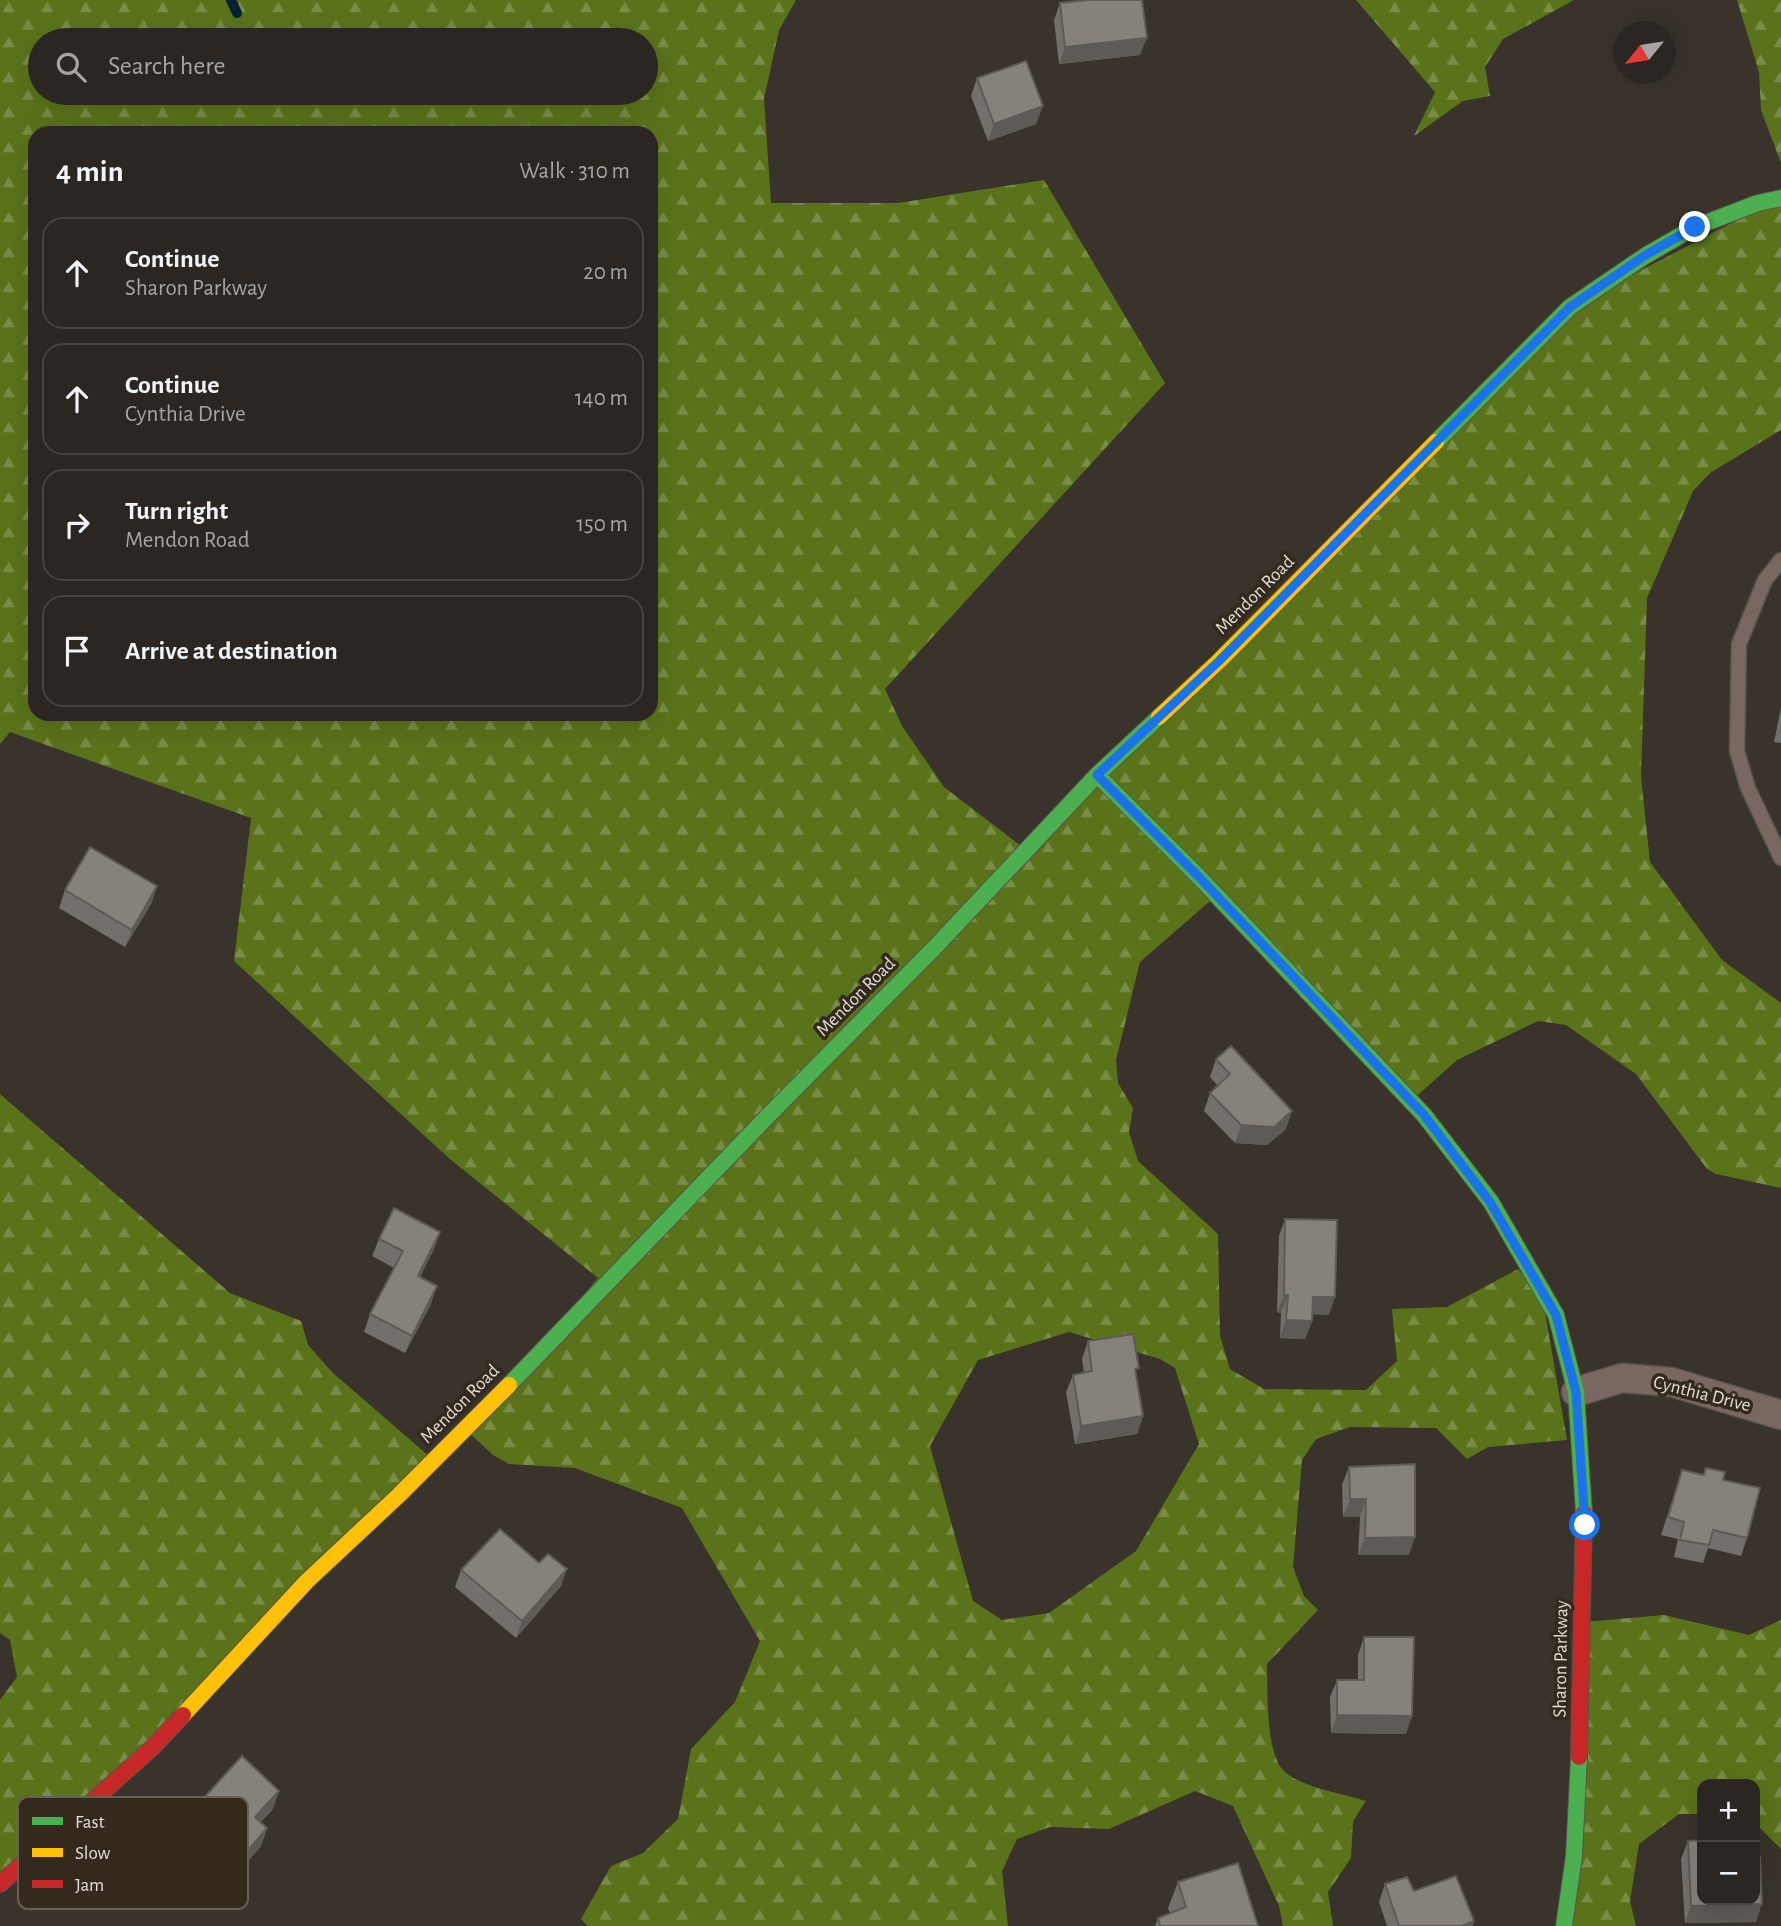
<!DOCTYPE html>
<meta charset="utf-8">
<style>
:root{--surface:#2b2621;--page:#332e2a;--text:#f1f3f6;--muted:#a6a5a5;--line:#47433f}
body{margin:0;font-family:"Alegreya Sans",sans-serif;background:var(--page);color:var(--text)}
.controls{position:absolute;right:21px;bottom:21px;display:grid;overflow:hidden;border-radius:14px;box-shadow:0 7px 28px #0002}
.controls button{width:63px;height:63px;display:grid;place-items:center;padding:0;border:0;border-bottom:2px solid var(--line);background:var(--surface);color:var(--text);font:35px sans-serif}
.compass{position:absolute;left:1613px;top:21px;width:63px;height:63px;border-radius:50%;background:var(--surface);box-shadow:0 7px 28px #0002;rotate:240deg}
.stop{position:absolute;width:21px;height:21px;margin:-16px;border:5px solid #1a73e8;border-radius:50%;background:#fff}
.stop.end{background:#1a73e8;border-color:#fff;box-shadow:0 2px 7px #0008}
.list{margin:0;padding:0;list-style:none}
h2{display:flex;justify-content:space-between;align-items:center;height:91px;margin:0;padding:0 28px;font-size:30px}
h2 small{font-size:23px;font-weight:400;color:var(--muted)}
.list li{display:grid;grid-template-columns:46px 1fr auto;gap:21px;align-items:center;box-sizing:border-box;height:112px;margin:0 14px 14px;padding:0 14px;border:2px solid var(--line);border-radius:21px}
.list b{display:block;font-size:26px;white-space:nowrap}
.list p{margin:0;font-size:23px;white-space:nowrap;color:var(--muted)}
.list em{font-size:23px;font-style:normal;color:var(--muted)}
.icon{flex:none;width:38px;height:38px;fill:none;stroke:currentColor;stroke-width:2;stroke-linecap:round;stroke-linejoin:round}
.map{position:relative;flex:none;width:1781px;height:1926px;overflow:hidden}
.search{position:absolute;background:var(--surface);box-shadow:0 7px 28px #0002;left:28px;top:28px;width:630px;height:77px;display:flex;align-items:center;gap:18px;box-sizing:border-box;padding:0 24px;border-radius:38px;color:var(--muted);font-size:26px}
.panel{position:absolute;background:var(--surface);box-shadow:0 7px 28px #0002;left:28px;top:126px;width:630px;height:595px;border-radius:21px}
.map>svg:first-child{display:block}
.forest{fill:url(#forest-firs);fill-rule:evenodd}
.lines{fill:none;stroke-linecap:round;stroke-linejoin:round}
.stream{stroke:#082031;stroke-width:10}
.lane-casing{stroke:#57524c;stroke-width:17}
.street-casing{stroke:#57524c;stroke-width:31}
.fast-casing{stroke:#57524c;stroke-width:18}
.slow-casing{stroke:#57524c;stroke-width:18}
.jam-casing{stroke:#57524c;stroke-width:18}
.lane{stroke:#796861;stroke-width:14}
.street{stroke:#796861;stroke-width:28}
.fast{stroke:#4caf50;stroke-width:16}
.slow{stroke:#ffc107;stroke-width:16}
.jam{stroke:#c62828;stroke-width:16}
.wall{fill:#736f6a}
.shaded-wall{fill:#5e5a56}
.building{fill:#86817b;stroke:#5e5a56;stroke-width:2}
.route{stroke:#1a73e8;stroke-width:9}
.labels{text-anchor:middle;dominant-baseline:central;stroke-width:7;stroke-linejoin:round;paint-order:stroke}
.street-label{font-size:19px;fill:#e5ded7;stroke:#33291d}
.key{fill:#33291d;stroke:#685f55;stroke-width:2}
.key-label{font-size:19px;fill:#e5ded7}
</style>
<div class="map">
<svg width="1781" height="1926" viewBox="0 0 1781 1926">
<defs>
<pattern id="forest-firs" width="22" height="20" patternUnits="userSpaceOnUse" patternTransform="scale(1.75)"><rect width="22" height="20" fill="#5a731b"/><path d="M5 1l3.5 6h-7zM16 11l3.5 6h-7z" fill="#798d46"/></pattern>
</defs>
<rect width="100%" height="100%" fill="#39332c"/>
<g class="forest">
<path d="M 0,0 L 796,0 L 779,30 L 764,99 L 771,203 L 898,203 L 1044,180 L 1165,383 L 885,689 L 902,726 L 944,787 L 1025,849 L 1569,308 L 1781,197 L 1781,430 L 1710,473 L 1693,491 L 1647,598 L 1641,777 L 1650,862 L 1722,960 L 1781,1003 L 1781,1188 L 1716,1174 L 1707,1169 L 1636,1074 L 1566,1025 L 1538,1021 L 1457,1060 L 1410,1102 L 1210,901 L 1140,962 L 1116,1060 L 1118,1083 L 1133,1108 L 1129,1132 L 1138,1161 L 1218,1234 L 1220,1336 L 1230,1369 L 1264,1389 L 1366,1390 L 1397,1361 L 1392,1309 L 1447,1307 L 1518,1269 L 1543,1300 L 1567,1440 L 1488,1447 L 1467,1459 L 1436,1428 L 1350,1427 L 1316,1439 L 1302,1460 L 1293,1567 L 1304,1596 L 1318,1610 L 1267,1664 C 1268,1689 1265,1753 1284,1771 C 1300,1787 1344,1794 1366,1801 L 1353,1821 L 1351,1858 L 1328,1892 L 1333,1926 L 1283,1926 L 1279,1906 L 1233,1806 L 1195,1791 L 1109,1829 L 1050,1827 L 1017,1839 L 1002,1871 L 1008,1926 L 588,1926 L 581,1919 L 611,1866 L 643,1853 L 678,1819 L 691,1749 L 735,1702 L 760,1641 L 682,1508 L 575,1468 L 509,1464 L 493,1455 L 467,1431 L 598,1278 L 451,1160 L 234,961 L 251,818 L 10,732 L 0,744 ZM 40,40 L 646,40 L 646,93 L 40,93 ZM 35,133 L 651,133 L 651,714 L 35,714 ZM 1069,1332 L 1160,1359 L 1175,1368 L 1199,1444 L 1136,1551 L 1049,1613 L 1002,1620 L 973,1601 L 930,1446 L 978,1360 Z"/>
<polygon points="1356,0 1574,0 1503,39 1485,67 1490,96 1463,101 1414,136 1435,92"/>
<polygon points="1737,0 1781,0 1781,163 1761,110 1759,72"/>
<polygon points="0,1094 230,1293 301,1321 308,1345 333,1373 430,1457 0,1890 0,1700 17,1677 10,1640 0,1633"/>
<polygon points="1664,1615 1749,1635 1781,1620 1781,1849 1755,1823 1755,1784 1702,1784 1702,1814 1679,1814 1639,1844 1630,1901 1636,1926 1571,1926 1584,1622"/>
</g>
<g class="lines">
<polyline class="stream" points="231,0 237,13"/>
<g class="lane-casing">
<polyline id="lane" points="1781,560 1765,580 1739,644 1737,751 1748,788 1781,858"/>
</g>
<g class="street-casing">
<polyline id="street" points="1576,1392 1622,1378 1671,1382 1781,1415"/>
</g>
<g class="fast-casing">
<g id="fast">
<polyline points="1436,442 1570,307 1645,256 1695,227 1758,203 1781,198"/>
<polyline points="1097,775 1200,878 1424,1115 1491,1202 1556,1315 1576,1392 1584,1513"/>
<polyline points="509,1385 760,1124 937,945 1097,775 1159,717"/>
<polyline points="1564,1926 1574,1856 1579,1757"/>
</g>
</g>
<g class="slow-casing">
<g id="slow">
<polyline points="1159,717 1219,661 1436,442"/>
<polyline points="183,1715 307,1581 399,1495 509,1385"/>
</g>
</g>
<g class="jam-casing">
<g id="jam">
<polyline points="1579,1757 1584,1513"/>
<polyline points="0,1884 153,1747 183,1715"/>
</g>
</g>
<use href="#lane" class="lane"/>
<use href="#street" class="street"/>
<use href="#fast" class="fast"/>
<use href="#slow" class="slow"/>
<use href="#jam" class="jam"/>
</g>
<g class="wall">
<polygon points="1060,3 1140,55 1059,64 1054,20"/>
<polygon points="977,78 1036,124 988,141 971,96"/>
<polygon points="1781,708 1781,743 1774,742"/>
<polygon points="157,886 151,904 125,947 59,908 65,890"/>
<polygon points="1216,1059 1286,1129 1267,1145 1235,1143 1204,1111 1210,1093 1218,1086 1210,1077"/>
<polygon points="1285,1219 1329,1315 1312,1314 1312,1321 1305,1339 1280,1338 1281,1313 1277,1312 1279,1236"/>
<polygon points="440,1232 434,1249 420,1277 431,1304 405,1353 364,1332 370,1314 394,1268 372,1256 379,1239"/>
<polygon points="1088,1341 1136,1375 1143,1416 1137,1434 1075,1444 1066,1392 1073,1375 1084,1373 1082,1359"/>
<polygon points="1349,1467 1409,1555 1358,1555 1360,1517 1343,1517 1342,1485"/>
<polygon points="1682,1470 1723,1480 1747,1538 1741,1556 1708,1548 1703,1563 1674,1557 1678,1539 1661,1535"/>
<polygon points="461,1570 561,1586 516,1638 455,1587"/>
<polygon points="1364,1637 1406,1734 1331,1733 1330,1697 1337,1680 1358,1680 1358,1655"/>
<polygon points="201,1801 273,1809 261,1822 267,1828 261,1846 238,1873 230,1866 206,1890 181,1865 187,1847 205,1829 195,1819"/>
<polygon points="1688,1841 1756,1922 1685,1923 1681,1859"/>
<polygon points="1178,1882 1258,1926 1155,1926 1158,1918 1170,1913 1168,1908"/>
<polygon points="1385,1884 1414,1891 1473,1926 1387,1926 1379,1902"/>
</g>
<g class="shaded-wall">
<polygon points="1147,38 1140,55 1059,64 1065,47"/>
<polygon points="1043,106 1036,124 988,141 994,124"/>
<polygon points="157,886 151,904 125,947 132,930"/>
<polygon points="1292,1111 1286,1129 1267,1145 1235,1143 1241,1125"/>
<polygon points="440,1232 434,1249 411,1293 418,1276"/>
<polygon points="437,1286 431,1304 405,1353 412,1336"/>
<polygon points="1284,1295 1288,1295 1281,1313 1277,1312"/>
<polygon points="1313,1297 1335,1297 1329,1315 1306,1314"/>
<polygon points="1286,1320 1312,1321 1305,1339 1280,1338"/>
<polygon points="1143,1416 1137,1434 1075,1444 1081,1426"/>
<polygon points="1350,1499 1366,1499 1360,1517 1343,1517"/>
<polygon points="1415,1537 1409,1555 1358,1555 1365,1538"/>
<polygon points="567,1569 561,1586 516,1638 522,1621"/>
<polygon points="1337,1715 1412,1716 1406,1734 1331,1733"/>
<polygon points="279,1791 273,1809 249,1834 255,1817"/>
<polygon points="267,1828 261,1846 238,1873 244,1855"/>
<polygon points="237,1849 230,1866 206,1890 212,1873"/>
<polygon points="1762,1904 1756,1922 1685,1923 1691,1906"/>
<polygon points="1474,1921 1473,1926 1462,1926"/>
</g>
<g class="building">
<polygon points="1087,0 1142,0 1147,38 1065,47 1060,3"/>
<polygon points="1026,61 1043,106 994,124 977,78"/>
<polygon points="90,847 157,886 132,930 65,890"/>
<polygon points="1231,1046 1292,1111 1274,1127 1241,1125 1210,1093 1230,1074 1216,1059"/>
<polygon points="394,1208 440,1232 418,1276 437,1286 412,1336 370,1314 403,1251 379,1239"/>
<polygon points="1285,1219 1337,1220 1335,1297 1313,1297 1312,1321 1286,1320 1288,1295 1284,1295"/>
<polygon points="1133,1334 1139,1368 1135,1369 1143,1416 1081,1426 1073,1375 1092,1371 1088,1341"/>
<polygon points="1415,1464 1415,1537 1365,1538 1366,1499 1350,1499 1349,1467"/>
<polygon points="1706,1468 1725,1472 1723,1480 1760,1488 1747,1538 1713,1530 1709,1545 1680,1540 1684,1522 1668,1517 1682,1470 1704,1475"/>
<polygon points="500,1529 539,1563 548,1554 567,1569 522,1621 461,1570"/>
<polygon points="1364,1637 1414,1637 1412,1716 1337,1715 1337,1680 1364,1680"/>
<polygon points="242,1756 279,1791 255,1817 267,1828 244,1855 237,1849 212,1873 187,1847 216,1818 201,1801"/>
<polygon points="1702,1840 1702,1900 1755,1900 1755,1857 1760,1857 1762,1904 1691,1906 1688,1841"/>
<polygon points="1238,1863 1258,1926 1160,1926 1158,1918 1186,1907 1178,1882"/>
<polygon points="1456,1876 1474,1921 1462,1926 1399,1926 1385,1884 1407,1877 1414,1891"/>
</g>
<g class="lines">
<polyline class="route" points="1585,1525 1576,1392 1556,1315 1490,1202 1424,1115 1200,878 1097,775 1219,661 1570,307 1644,256 1695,227"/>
</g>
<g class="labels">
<g class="street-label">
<text transform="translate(1255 595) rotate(-45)">Mendon Road</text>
<text transform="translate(856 997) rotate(-45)">Mendon Road</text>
<text transform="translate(1702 1394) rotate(14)">Cynthia Drive</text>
<text transform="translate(460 1404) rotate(-45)">Mendon Road</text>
<text transform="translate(1561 1659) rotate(-89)">Sharon Parkway</text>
</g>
</g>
<rect x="18" y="1797" width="230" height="112" rx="10" class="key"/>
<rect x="32" y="1817" width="31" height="8" fill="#4caf50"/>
<rect x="32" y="1848" width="31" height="9" fill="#ffc107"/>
<rect x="32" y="1880" width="31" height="8" fill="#c62828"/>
<g class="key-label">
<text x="75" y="1828">Fast</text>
<text x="75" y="1859">Slow</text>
<text x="75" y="1891">Jam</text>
</g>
</svg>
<div class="controls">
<button>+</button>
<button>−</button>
</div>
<svg class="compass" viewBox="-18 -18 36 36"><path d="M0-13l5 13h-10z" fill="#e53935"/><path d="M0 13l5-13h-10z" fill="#a6a5a5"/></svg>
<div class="stop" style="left:1585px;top:1525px"></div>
<div class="stop end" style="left:1695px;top:227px"></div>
<div class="search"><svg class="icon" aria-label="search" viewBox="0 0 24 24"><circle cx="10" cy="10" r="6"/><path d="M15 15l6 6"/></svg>Search here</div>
<section class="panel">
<h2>4 min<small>Walk · 310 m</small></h2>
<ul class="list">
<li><svg class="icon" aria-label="ahead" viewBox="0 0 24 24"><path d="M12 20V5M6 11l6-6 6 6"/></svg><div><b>Continue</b><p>Sharon Parkway</p></div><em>20 m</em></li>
<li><svg class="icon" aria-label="ahead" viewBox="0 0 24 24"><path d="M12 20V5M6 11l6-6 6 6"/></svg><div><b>Continue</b><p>Cynthia Drive</p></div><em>140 m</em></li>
<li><svg class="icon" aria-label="right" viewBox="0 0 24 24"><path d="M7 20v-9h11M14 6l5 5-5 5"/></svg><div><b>Turn right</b><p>Mendon Road</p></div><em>150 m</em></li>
<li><svg class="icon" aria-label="arrive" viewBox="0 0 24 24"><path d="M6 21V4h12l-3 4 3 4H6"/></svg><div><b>Arrive at destination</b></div></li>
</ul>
</section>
</div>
